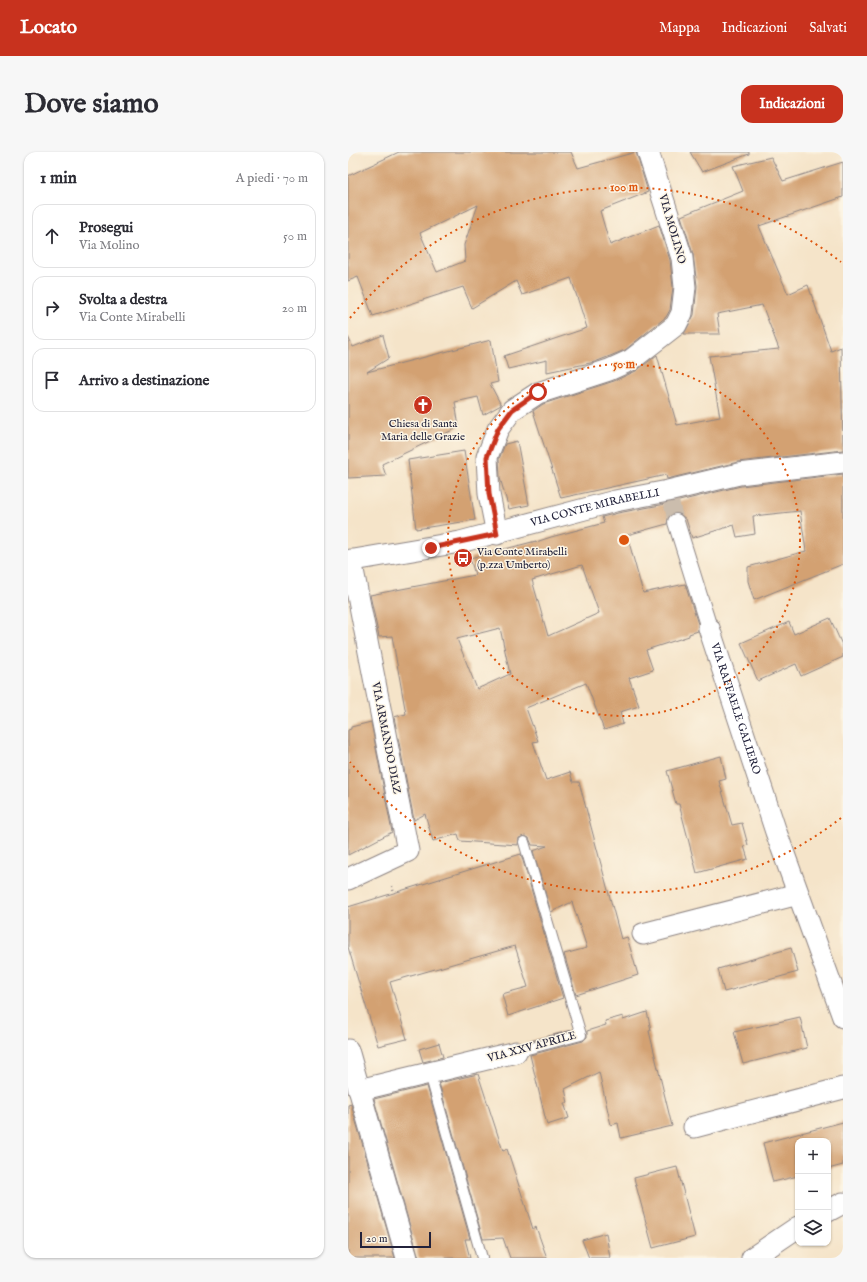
<!DOCTYPE html>
<html lang="it">
<meta charset="utf-8">
<style>
:root{--surface:#fff;--page:#f7f7f7;--text:#2b2b33;--muted:#7c7c81;--line:#e1e1e2;--accent:#c8321e}
body{margin:0;font-family:"IM FELL English",serif;background:var(--page);color:var(--text)}
.controls{position:absolute;right:12px;bottom:12px;display:grid;overflow:hidden;border-radius:8px;box-shadow:0 1px 3px #0004}
.controls button{width:36px;height:36px;display:grid;place-items:center;padding:0;border:0;border-bottom:1px solid var(--line);background:var(--surface);color:var(--text);font:20px sans-serif}
.scale{position:absolute;left:12px;bottom:10px;width:71px;box-sizing:border-box;padding-left:4px;border:2px solid #22223b;border-top:0;font-size:11px;line-height:14px;white-space:nowrap;color:#22223b;-webkit-text-stroke:3px #fcf5e5;paint-order:stroke}
.stop{position:absolute;width:12px;height:12px;margin:-9px;border:3px solid #c8321e;border-radius:50%;background:#fff}
.stop.end{background:#c8321e;border-color:#fff;box-shadow:0 1px 4px #0008}
.list{margin:0;padding:0;list-style:none}
h2{display:flex;justify-content:space-between;align-items:center;height:52px;margin:0;padding:0 16px;font-size:17px}
h2 small{font-size:13px;font-weight:400;color:var(--muted)}
.list li{display:grid;grid-template-columns:26px 1fr auto;gap:12px;align-items:center;box-sizing:border-box;height:64px;margin:0 8px 8px;padding:0 8px;border:1px solid var(--line);border-radius:12px}
.list b{display:block;font-size:15px;white-space:nowrap}
.list p{margin:0;font-size:13px;white-space:nowrap;color:var(--muted)}
.list em{font-size:13px;font-style:normal;color:var(--muted)}
.icon{flex:none;width:22px;height:22px;fill:none;stroke:currentColor;stroke-width:2;stroke-linecap:round;stroke-linejoin:round}
.map{position:relative;flex:none;width:495px;height:1106px;overflow:hidden;border-radius:12px}
header{display:flex;align-items:center;gap:24px;box-sizing:border-box;height:56px;padding:0 20px;background:var(--accent);color:#fff}
header strong{font-size:19px}
nav{display:flex;gap:22px;margin-inline-start:auto;font-size:14px}
.intro{display:flex;align-items:center;justify-content:space-between;box-sizing:border-box;height:96px;padding:0 24px}
h1{margin:0;font-size:28px}
.button{padding:10px 18px;border-radius:12px;background:var(--accent);color:#fff;font-size:14px;font-weight:700}
main{display:flex;gap:24px;padding:0 24px}
aside{flex:1;background:var(--surface);border-radius:12px;box-shadow:0 1px 3px #0004}
.map>svg:first-child{display:block}
.building{fill:#d3a172;fill-rule:evenodd}
.lines{fill:none;stroke-linecap:round;stroke-linejoin:round}
.pedestrian-tunnel{stroke:#cbbdad;stroke-width:16;stroke-dasharray:16 8;stroke-linecap:butt}
.service-casing{stroke:#8c8382;stroke-width:12}
.pedestrian-casing{stroke:#8c8382;stroke-width:18}
.minor-casing{stroke:#8c8382;stroke-width:23}
.path{stroke:#8c8382;stroke-width:2.5;stroke-dasharray:1 3;stroke-linecap:butt}
.service{stroke:#fff;stroke-width:10}
.pedestrian{stroke:#fff;stroke-width:16}
.minor{stroke:#fff;stroke-width:21}
.route{stroke:#c8321e;stroke-width:5}
.ring{fill:none;stroke:#de560e;stroke-width:2;stroke-dasharray:2 4}
.labels{text-anchor:middle;dominant-baseline:central;stroke-width:3;stroke-linejoin:round;paint-order:stroke}
.street-label{font-size:11px;fill:#22223b;stroke:#fcf5e5}
.poi-label{font-size:11px;fill:#22223b;stroke:#fcf5e5}
.centre{fill:#de560e;stroke:#fcf5e5;stroke-width:2}
.ring-label{font-size:12px;text-anchor:middle;font-weight:bold;fill:#de560e;stroke:#fcf5e5;stroke-width:3;stroke-linejoin:round;paint-order:stroke}
</style>
<header>
<strong>Locato</strong>
<nav><a>Mappa</a><a>Indicazioni</a><a>Salvati</a></nav>
</header>
<div class="intro"><h1>Dove siamo</h1><a class="button">Indicazioni</a></div>
<main>
<aside>
<h2>1 min<small>A piedi · 70 m</small></h2>
<ul class="list">
<li><svg class="icon" aria-label="ahead" viewBox="0 0 24 24"><path d="M12 20V5M6 11l6-6 6 6"/></svg><div><b>Prosegui</b><p>Via Molino</p></div><em>50 m</em></li>
<li><svg class="icon" aria-label="right" viewBox="0 0 24 24"><path d="M7 20v-9h11M14 6l5 5-5 5"/></svg><div><b>Svolta a destra</b><p>Via Conte Mirabelli</p></div><em>20 m</em></li>
<li><svg class="icon" aria-label="arrive" viewBox="0 0 24 24"><path d="M6 21V4h12l-3 4 3 4H6"/></svg><div><b>Arrivo a destinazione</b></div></li>
</ul>
</aside>
<div class="map">
<svg width="495" height="1106" viewBox="0 0 495 1106">
<rect width="100%" height="100%" fill="#fcf5e5"/>
<filter id="ink" filterUnits="userSpaceOnUse"><feTurbulence type="fractalNoise" baseFrequency=".025" numOctaves="2"/><feDisplacementMap in="SourceGraphic" scale="8" xChannelSelector="R" yChannelSelector="G"/><feConvolveMatrix kernelMatrix="1 2 1 2 8 2 1 2 1" color-interpolation-filters="sRGB"/></filter>
<filter id="wash" filterUnits="userSpaceOnUse"><feTurbulence type="fractalNoise" baseFrequency=".012" numOctaves="4" result="noise"/><feDisplacementMap in="SourceGraphic" scale="16" xChannelSelector="R" yChannelSelector="G"/><feGaussianBlur stdDeviation="0.9" result="paint"/><feColorMatrix in="noise" values="0 0 0 0 0 0 0 0 0 0 0 0 0 0 0 0 0 1.4 0 .05"/><feComposite in="paint" operator="in"/></filter>
<g filter="url(#wash)">
<rect width="100%" height="100%" fill="#f5e4c9"/>
<g id="blocks">
<g class="building">
<path d="M 51,0 L 223,0 L 230,16 L 288,0 L 300,40 L 252,59 L 262,93 L 311,73 L 322,108 L 325,135 L 322,158 L 318,165 L 277,198 L 247,210 L 199,220 L 199,208 L 160,217 L 156,204 L 239,176 L 223,126 L 174,143 L 168,129 L 124,156 L 115,135 L 25,164 L 10,125 L 0,129 L 0,24 ZM 130,53 L 116,93 L 117,109 L 89,120 L 72,81 Z"/>
<polygon points="342,0 401,0 401,2 354,20"/>
<polygon points="423,5 435,29 495,10 495,45 411,74 440,142 460,133 483,199 493,195 495,298 390,310 319,327 318,323 213,346 185,259 195,252 266,229 288,219 309,203 329,273 372,265 361,204 431,197 414,153 369,162 372,182 336,182 346,163 349,134 345,102 333,64 395,39 385,14"/>
<polygon points="35,183 41,206 19,220 143,188 150,230 142,232 153,253 135,263 130,245 107,250 111,275 34,312 38,324 0,326 0,185 5,195"/>
<polygon points="169,289 181,353 161,357 152,326 151,307 157,292"/>
<polygon points="116,299 127,368 68,377 60,308"/>
<path d="M 495,322 L 495,412 L 406,448 L 400,429 L 400,415 L 458,399 L 452,359 L 405,364 L 407,382 L 389,385 L 386,373 L 344,386 L 338,367 L 330,361 L 321,363 L 319,372 L 279,383 L 295,441 L 337,432 L 350,472 L 350,479 L 341,482 L 341,484 L 298,498 L 305,518 L 281,526 L 291,554 L 272,560 L 275,572 L 256,578 L 238,531 L 178,556 L 190,589 L 185,590 L 198,628 L 222,620 L 225,630 L 231,630 L 273,787 L 279,785 L 290,823 L 228,843 L 216,802 L 239,796 L 224,750 L 203,760 L 185,699 L 199,694 L 184,693 L 181,686 L 177,684 L 171,686 L 170,693 L 112,689 L 110,682 L 85,689 L 77,662 L 66,668 L 46,565 L 58,562 L 44,484 L 31,485 L 22,443 L 127,423 L 122,406 L 188,389 L 188,390 L 203,385 L 256,371 L 254,365 L 270,361 L 323,351 L 393,334 ZM 234,413 L 251,461 L 200,484 L 184,428 ZM 152,476 L 162,522 L 129,537 L 109,487 Z"/>
<polygon points="482,466 495,495 495,505 453,524 448,512 410,529 393,491 441,470 446,482"/>
<polygon points="23,570 44,680 0,703 0,578 3,577 3,575"/>
<polygon points="373,604 378,627 371,629 384,673 394,671 400,693 396,694 400,707 349,721 331,652 328,652 319,619"/>
<polygon points="173,702 215,846 160,864 154,842 180,835 167,794 42,830 59,887 30,894 0,795 0,755"/>
<polygon points="443,796 450,820 376,840 370,817"/>
<polygon points="299,860 303,878 301,879 324,974 273,986 270,971 263,973 251,920 217,937 220,951 216,951 221,966 199,973 182,903 235,889 239,885 239,879 258,873 257,869 275,864 275,868"/>
<polygon points="452,865 459,896 395,912 386,880"/>
<polygon points="224,878 224,879 179,890 178,890"/>
<polygon points="91,891 95,905 75,910 71,897"/>
<polygon points="130,922 155,999 159,997 185,1077 188,1075 199,1106 162,1106 155,1086 135,1087 91,931"/>
<polygon points="79,934 122,1087 117,1087 122,1106 71,1106 26,947"/>
<polygon points="3,952 47,1106 0,1106 0,953"/>
<polygon points="495,970 495,1013 480,1017 480,989 450,989 450,1024 425,1030 415,991"/>
<polygon points="329,1015 347,1085 305,1096 286,1026"/>
<polygon points="258,1081 262,1106 241,1106 234,1088"/>
</g>
</g>
</g>
<g filter="url(#ink)">
<use href="#blocks" fill-opacity="0" stroke="#8c8382" stroke-width="1"/>
<g class="lines">
<polyline class="pedestrian-tunnel" points="323,349 328,370"/>
<g class="service-casing">
<g id="service">
<polyline points="168,900 233,883 176,690"/>
<polyline points="82,922 134,1106"/>
</g>
</g>
<g class="pedestrian-casing">
<polyline id="pedestrian" points="328,370 361,476"/>
</g>
<g class="minor-casing">
<g id="minor">
<polyline points="149,382 141,342 139,305 150,277 164,258 190,241 261,218 283,208 328,173 334,161 337,135 334,106 300,0"/>
<path id="s1" d="M 0,409 L 112,390 L 267,349 L 320,339 L 391,322 L 495,310"/>
<path id="s2" d="M 361,476 L 428,680 L 495,865"/>
<polyline points="0,727 60,699 3,408"/>
<polyline points="295,782 450,742"/>
<polyline points="0,898 59,1106"/>
<polyline points="11,938 168,900"/>
<polyline points="346,975 495,936"/>
<polyline points="480,1059 495,1051"/>
<polyline points="404,1106 450,1075"/>
</g>
</g>
<polyline class="path" points="44,734 46,741"/>
<use href="#service" class="service"/>
<use href="#pedestrian" class="pedestrian"/>
<use href="#minor" class="minor"/>
</g>
</g>
<g class="lines" filter="url(#ink)">
<polyline class="route" points="83,396 149,382 141,342 139,305 150,277 164,258 190,240"/>
</g>
<g class="ring">
<circle cx="276" cy="388" r="176"/>
<path d="M493 666A353 353 0 0 1 2 610M2 166A353 353 0 0 1 493 110"/>
</g>
<defs>
<g id="church-disc" transform="scale(1)"><circle r="9.5" fill="#c8321e" stroke="#fcf5e5"/><path d="M-1.2-6h2.4v3.5h3.3v2.4h-3.3V6h-2.4V-.1h-3.3v-2.4h3.3Z" fill="#fff"/></g>
<g id="bus-disc" transform="scale(1)"><circle r="9.5" fill="#c8321e" stroke="#fcf5e5"/><path d="M-5-6H5V4H4V6H2V4H-2V6H-4V4H-5ZM-3.5-4V0h7V-4ZM-3.5 1.2v1.5H-2V1.2ZM2 1.2v1.5H3.5V1.2Z" fill="#fff"/></g>
</defs>
<g fill-rule="evenodd">
<use href="#church-disc" x="75" y="253"/>
<use href="#bus-disc" x="115" y="406"/>
</g>
<g class="labels">
<g class="street-label">
<text transform="translate(324 77) rotate(74)">VIA MOLINO</text>
<text stroke="none"><textPath href="#s1" startOffset="253">VIA CONTE MIRABELLI</textPath></text>
<text stroke="none"><textPath href="#s2" startOffset="85">VIA RAFFAELE GALIERO</textPath></text>
<text transform="translate(38 586) rotate(79)">VIA ARMANDO DIAZ</text>
<text transform="translate(184 895) rotate(-15)">VIA XXV APRILE</text>
</g>
<g class="poi-label">
<text x="75" y="272">Chiesa di Santa<tspan x="75" dy="13">Maria delle Grazie</tspan></text>
<text x="129" y="400" text-anchor="start">Via Conte Mirabelli<tspan x="129" dy="13">(p.zza Umberto)</tspan></text>
</g>
</g>
<circle cx="276" cy="388" r="6" class="centre"/>
<g class="ring-label">
<text x="276" y="39">100 m</text>
<text x="276" y="216">50 m</text>
</g>
</svg>
<div class="controls">
<button>+</button>
<button>−</button>
<button><svg class="icon" aria-label="layers" viewBox="0 0 24 24"><path d="M12 4l9 5-9 5-9-5zM3 14l9 5 9-5"/></svg></button>
</div>
<div class="scale">20 m</div>
<div class="stop" style="left:190px;top:240px"></div>
<div class="stop end" style="left:83px;top:396px"></div>
</div>
</main>
